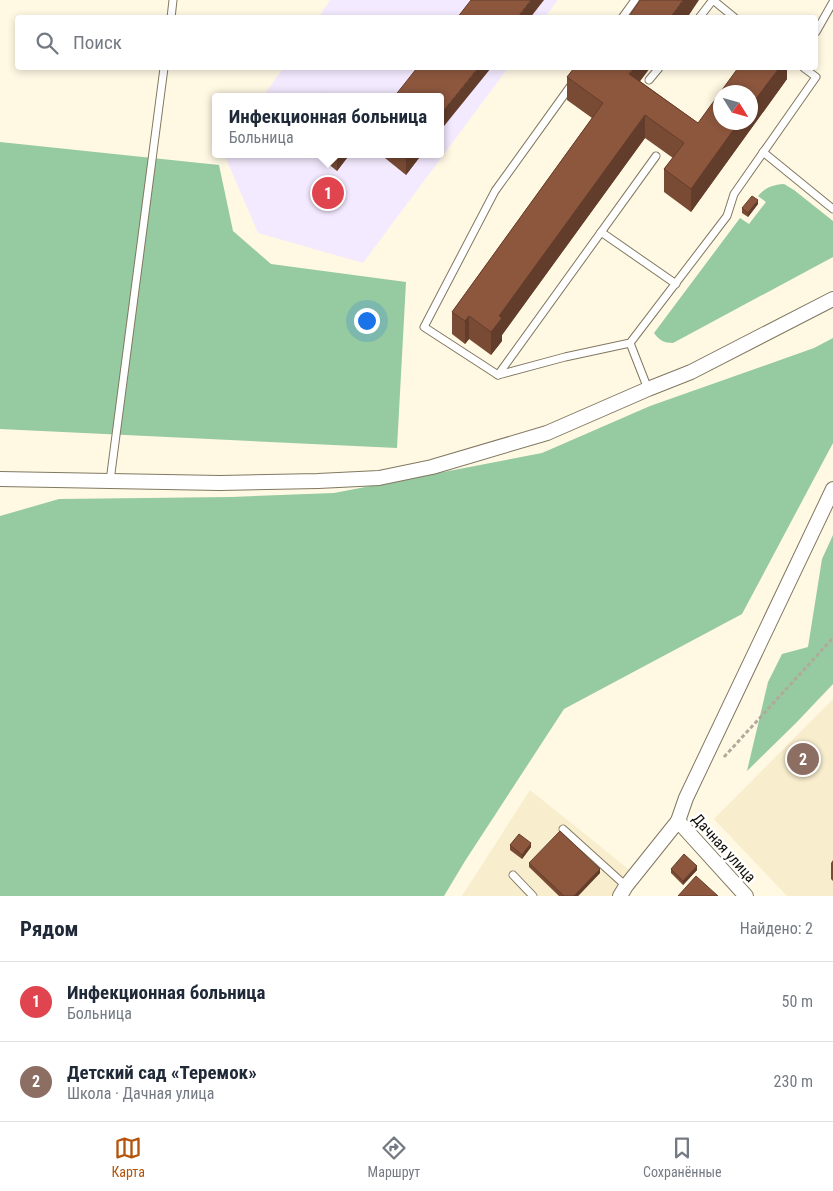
<!DOCTYPE html>
<html lang="ru">
<meta charset="utf-8">
<style>
:root{--surface:#fff;--page:#f2f2f3;--text:#1f2937;--muted:#747a83;--line:#e0e1e3;--accent:#b45309}
body{margin:0;font-family:"Roboto Condensed",sans-serif;background:var(--page);color:var(--text)}
.compass{position:absolute;left:713px;top:85px;width:45px;height:45px;border-radius:50%;background:var(--surface);box-shadow:0 2px 8px #0003;rotate:127deg}
.you{position:absolute;left:366px;top:320px;width:18px;height:18px;margin:-12px;border:4px solid #fff;border-radius:50%;background:#1a73e8;box-shadow:0 0 0 8px #1a73e833}
.badge{display:grid;place-items:center;width:32px;height:32px;border-radius:50%;background:var(--accent);color:#fff;font-size:16px;font-weight:700}
.pin{position:absolute;translate:-50% -50%;border:2px solid #fff;box-shadow:0 1px 5px #0006}
.popup{position:absolute;left:212px;top:93px;width:232px;height:65px;box-sizing:border-box;display:grid;place-content:center;border-radius:5px;background:var(--surface);filter:drop-shadow(0 1px 4px #0005);font-size:16px;white-space:nowrap;color:var(--muted)}
.popup b{font-size:19px;color:var(--text)}
.popup::after{content:'';position:absolute;left:50%;top:100%;margin-left:-10px;border:10px solid transparent;border-top-color:var(--surface)}
.list{margin:0;padding:0;list-style:none}
h2{display:flex;justify-content:space-between;align-items:center;height:65px;margin:0;padding:0 20px;font-size:21px}
h2 small{font-size:16px;font-weight:400;color:var(--muted)}
.list li{display:grid;grid-template-columns:32px 1fr auto;gap:15px;align-items:center;box-sizing:border-box;height:80px;padding:0 20px;border-top:1px solid var(--line)}
.list b{display:block;font-size:19px;white-space:nowrap}
.list p{margin:0;font-size:16px;white-space:nowrap;color:var(--muted)}
.list em{font-size:16px;font-style:normal;color:var(--muted)}
.icon{flex:none;width:28px;height:28px;fill:none;stroke:currentColor;stroke-width:2;stroke-linecap:round;stroke-linejoin:round}
.map{position:relative;flex:none;width:833px;height:896px;overflow:hidden}
.search{position:absolute;background:var(--surface);box-shadow:0 2px 8px #0003;left:15px;right:15px;top:15px;height:55px;display:flex;align-items:center;gap:12px;box-sizing:border-box;padding:0 18px;border-radius:5px;color:var(--muted);font-size:19px}
.sheet{height:225px;background:var(--surface)}
nav{display:flex;justify-content:space-around;align-items:center;box-sizing:border-box;height:70px;border-top:1px solid var(--line);background:var(--surface);font-size:14px;color:var(--muted)}
nav a{display:grid;justify-items:center;gap:2px}
nav .on{color:var(--accent)}
.map>svg:first-child{display:block}
.built{fill:#f8edcc}
.medical{fill:#f4eaff}
.forest{fill:#96caa0}
.lines{fill:none;stroke-linecap:round;stroke-linejoin:round}
.service-casing{stroke:#807861;stroke-width:9}
.minor-casing{stroke:#807861;stroke-width:16}
.path{stroke:#b0aa9a;stroke-width:3;stroke-dasharray:4 2.5;stroke-linecap:butt}
.service{stroke:#fff;stroke-width:7}
.minor{stroke:#fff;stroke-width:14}
.wall{fill:#794b35}
.shaded-wall{fill:#633d2b}
.building{fill:#8d573e;stroke:#633d2b}
.labels{text-anchor:middle;dominant-baseline:central;stroke-width:5;stroke-linejoin:round;paint-order:stroke}
.street-label{font-size:15px;fill:#110e06;stroke:#fff}
</style>
<div class="map">
<svg width="833" height="896" viewBox="0 0 833 896">
<rect width="100%" height="100%" fill="#fff8e3"/>
<g class="built">
<polygon points="833,699 833,896 787,896 714,819"/>
<polygon points="530,790 632,872 617,896 462,896"/>
</g>
<g class="medical">
<polygon points="330,0 558,0 545,17 318,18"/>
<polygon points="283,68 508,68 363,263 258,233 224,154 440,154 440,97 263,97"/>
</g>
<g class="forest">
<polygon points="0,142 219,165 233,231 271,264 406,282 397,448 0,429"/>
<path d="M 784,184 L 794,190 L 833,221 L 833,257 L 673,343 C 664,343 659,340 654,333 L 740,218 L 749,224 L 766,202 L 758,196 C 766,187 772,185 784,184 Z"/>
<polygon points="833,338 833,443 742,614 564,709 465,861 444,896 0,896 0,516 59,499 231,497 334,493 542,453 650,406 814,348"/>
<polygon points="833,535 833,684 796,723 747,771 768,682 782,654 808,647 822,559"/>
</g>
<g class="lines">
<g class="service-casing">
<g id="service">
<polyline points="713,0 735,18"/>
<polyline points="171,18 173,0"/>
<polyline points="622,18 635,0"/>
<polyline points="699,18 712,1"/>
<polyline points="816,32 833,2"/>
<polyline points="649,80 659,68"/>
<polyline points="572,84 495,191 424,327 498,375 565,357 630,343 727,216 734,194 816,77 804,68"/>
<polyline points="763,152 833,209"/>
<polyline points="601,232 676,284"/>
<polyline points="630,343 648,389"/>
<polyline points="498,375 656,156"/>
<polyline points="110,481 164,68"/>
<polyline points="563,829 626,886"/>
<polyline points="513,875 533,896"/>
</g>
</g>
<g class="minor-casing">
<g id="minor">
<polyline points="0,479 220,483 318,481 379,478 432,467 547,433 648,389 691,372 833,299"/>
<polyline points="678,821 746,896"/>
<polyline points="620,896 626,886 678,821 686,798 833,489"/>
</g>
</g>
<polyline class="path" points="724,757 833,638"/>
<use href="#service" class="service"/>
<use href="#minor" class="minor"/>
</g>
<g class="wall">
<polygon points="787,68 787,79 691,212 664,192 664,169 673,158 645,138 502,335 502,341 491,355 469,339 465,344 452,334 452,312 592,118 567,100 567,77 640,81 698,123"/>
<polygon points="316,154 350,154 337,171"/>
<polygon points="380,154 422,154 406,175"/>
<polygon points="758,204 748,217 742,213 742,208"/>
<polygon points="510,845 531,847 522,859 510,850"/>
<polygon points="833,860 833,881 831,879 831,863"/>
<polygon points="529,863 600,873 578,896 559,896 529,867"/>
<polygon points="671,869 697,870 683,885 671,873"/>
</g>
<g class="shaded-wall">
<polygon points="531,0 544,0 530,18 517,18"/>
<polygon points="683,0 699,0 687,18 670,18"/>
<polygon points="478,68 491,68 440,131 440,115"/>
<polygon points="634,68 650,68 629,96 629,74"/>
<polygon points="779,68 787,68 787,79 691,212 691,189 739,122 750,122 750,107"/>
<polygon points="645,115 645,138 502,335 502,341 491,355 491,332 499,316"/>
<polygon points="340,154 350,154 337,171 337,158"/>
<polygon points="409,154 422,154 406,175 406,159"/>
<polygon points="758,200 758,204 748,217 748,213"/>
<polygon points="469,316 469,339 465,344 465,321"/>
<polygon points="531,843 531,847 522,859 522,855"/>
<polygon points="697,866 697,870 683,885 683,881"/>
<polygon points="600,869 600,873 578,896 574,896"/>
</g>
<g class="building">
<polygon points="471,0 531,0 517,18 457,18"/>
<polygon points="640,0 683,0 670,18 628,18"/>
<polygon points="417,68 478,68 440,115 440,97 394,97"/>
<polygon points="574,68 634,68 629,74 698,123 738,68 779,68 750,107 750,92 720,92 720,122 739,122 691,189 664,169 684,143 645,115 499,316 502,318 491,332 469,316 465,321 452,312 603,103 567,77"/>
<polygon points="325,93 330,97 322,97"/>
<polygon points="332,154 340,154 337,158"/>
<polygon points="400,154 409,154 406,159"/>
<polygon points="752,196 758,200 748,213 742,208"/>
<polygon points="560,831 600,869 574,896 564,896 529,863"/>
<polygon points="519,834 531,843 522,855 510,845"/>
<polygon points="684,854 697,866 683,881 671,869"/>
<polygon points="696,876 718,896 678,896"/>
</g>
<g class="labels">
<g class="street-label">
<text transform="translate(724 848) rotate(48)">Дачная улица</text>
</g>
</g>
</svg>
<svg class="compass" viewBox="-18 -18 36 36"><path d="M0-13l5 13h-10z" fill="#e53935"/><path d="M0 13l5-13h-10z" fill="#747a83"/></svg>
<div class="you"></div>
<div class="pin badge" style="left:328px;top:193px;background:#e0444e">1</div>
<div class="popup"><b>Инфекционная больница</b>Больница</div>
<div class="pin badge" style="left:803px;top:759px;background:#8d6e63">2</div>
<div class="search"><svg class="icon" aria-label="search" viewBox="0 0 24 24"><circle cx="10" cy="10" r="6"/><path d="M15 15l6 6"/></svg>Поиск</div>
</div>
<section class="sheet">
<h2>Рядом<small>Найдено: 2</small></h2>
<ul class="list">
<li><span class="badge" style="background:#e0444e">1</span><div><b>Инфекционная больница</b><p>Больница</p></div><em>50 m</em></li>
<li><span class="badge" style="background:#8d6e63">2</span><div><b>Детский сад «Теремок»</b><p>Школа · Дачная улица</p></div><em>230 m</em></li>
</ul>
</section>
<nav>
<a class="on"><svg class="icon" aria-label="map" viewBox="0 0 24 24"><path d="M3 6l6-2 6 2 6-2v14l-6 2-6-2-6 2zM9 4v14M15 6v14"/></svg>Карта</a>
<a><svg class="icon" aria-label="directions" viewBox="0 0 24 24"><path d="M12 3l9 9-9 9-9-9zM9 14v-3h6M13 9l2 2-2 2"/></svg>Маршрут</a>
<a><svg class="icon" aria-label="saved" viewBox="0 0 24 24"><path d="M7 4h10v16l-5-4-5 4z"/></svg>Сохранённые</a>
</nav>
